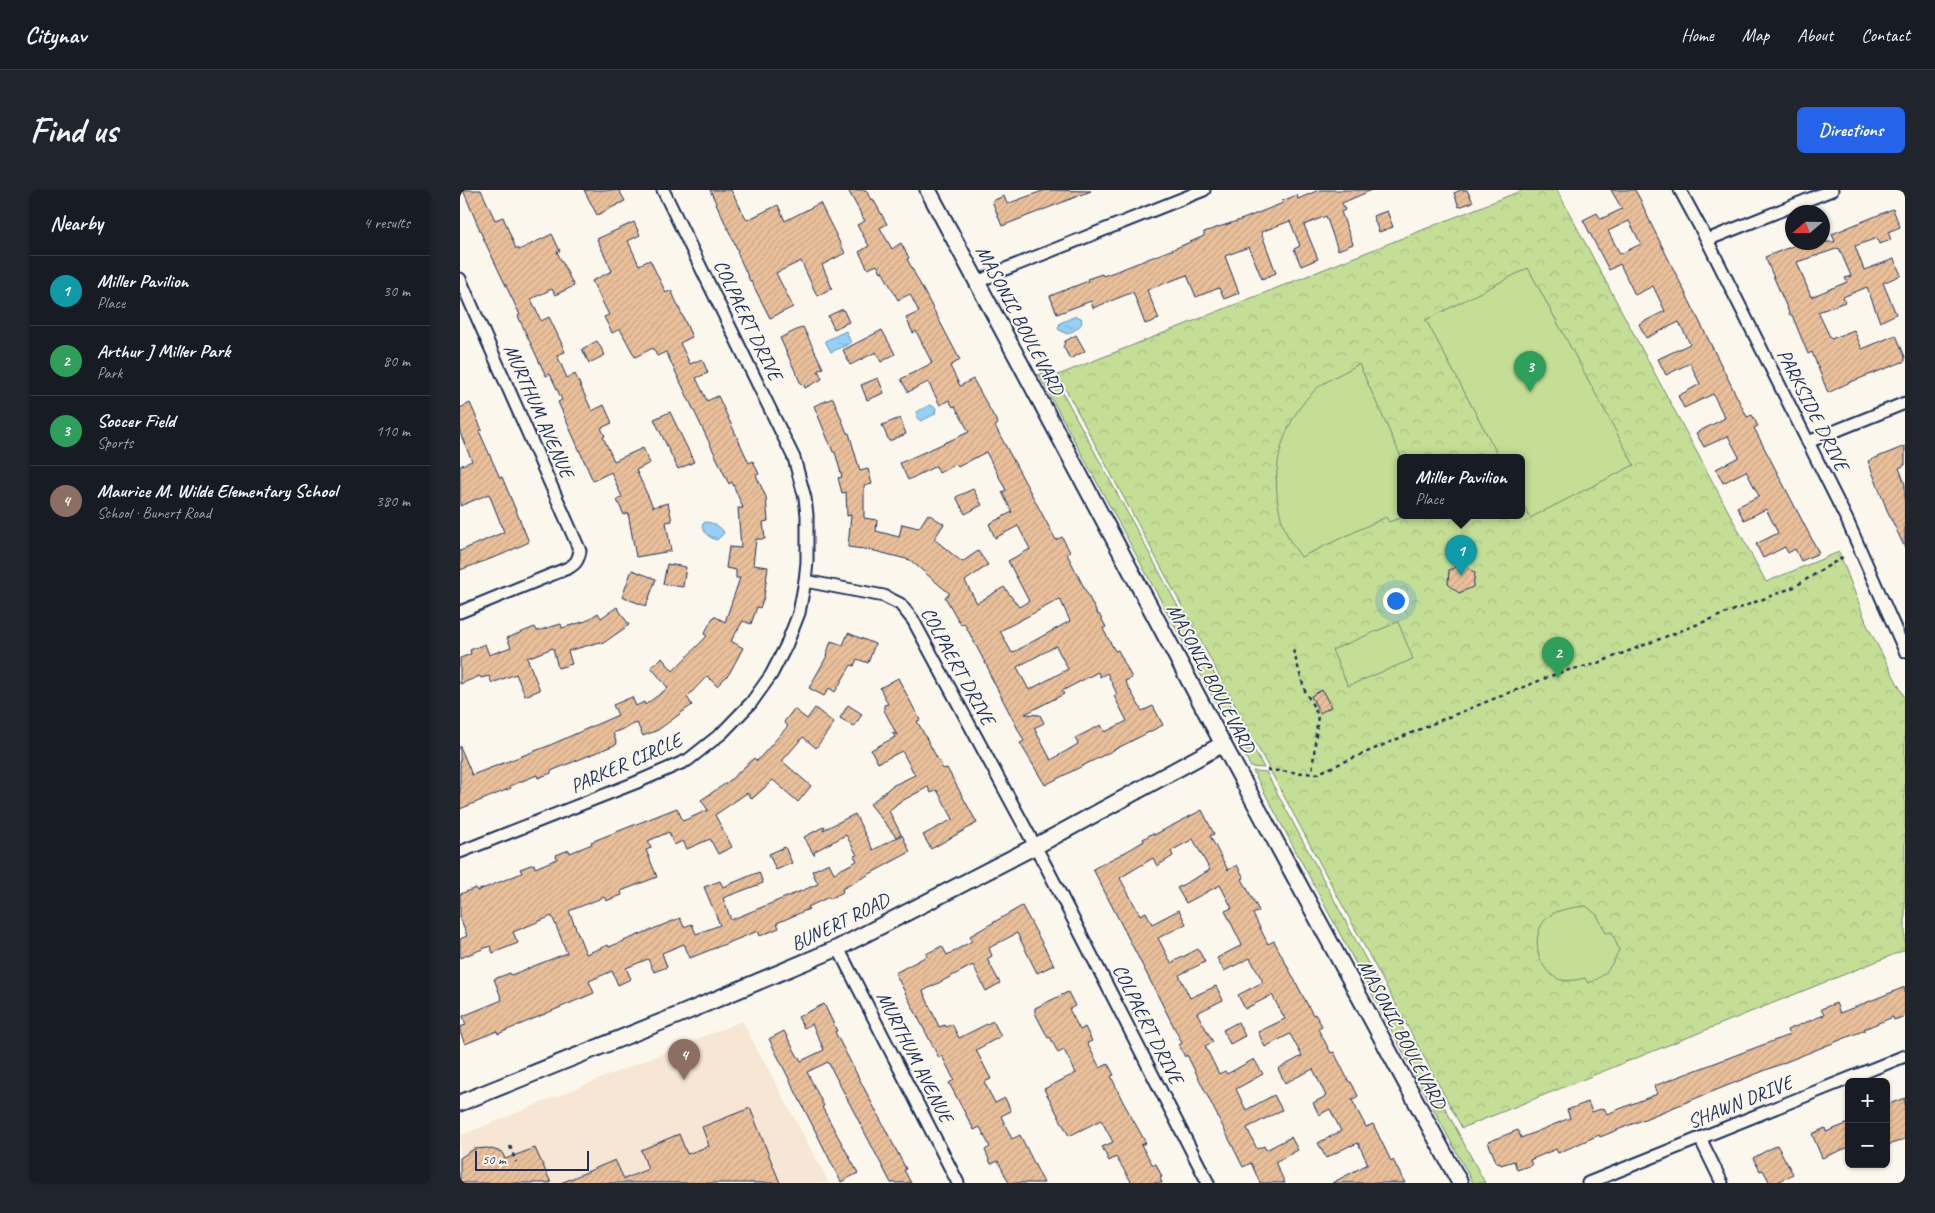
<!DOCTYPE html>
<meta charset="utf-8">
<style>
:root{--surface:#171b24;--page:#20242c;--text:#f1f3f6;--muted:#9ea1a6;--line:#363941;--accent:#2563eb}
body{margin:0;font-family:Caveat,sans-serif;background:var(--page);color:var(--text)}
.controls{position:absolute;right:15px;bottom:15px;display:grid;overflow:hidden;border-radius:8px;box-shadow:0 1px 4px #0004}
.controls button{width:45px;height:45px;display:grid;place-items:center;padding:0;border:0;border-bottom:1px solid var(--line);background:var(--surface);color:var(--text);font:25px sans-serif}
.compass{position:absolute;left:1325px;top:15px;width:45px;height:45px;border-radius:50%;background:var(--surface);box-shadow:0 1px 4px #0004;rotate:250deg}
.scale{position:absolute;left:15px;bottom:12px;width:114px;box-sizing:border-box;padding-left:5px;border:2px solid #1b2f5e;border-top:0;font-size:14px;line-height:18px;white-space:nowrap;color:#1b2f5e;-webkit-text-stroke:4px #fbf7ec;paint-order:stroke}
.you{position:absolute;left:935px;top:410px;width:18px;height:18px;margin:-12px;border:4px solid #fff;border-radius:50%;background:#1a73e8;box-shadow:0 0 0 8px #1a73e833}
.badge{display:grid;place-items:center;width:32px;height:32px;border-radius:50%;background:var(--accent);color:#fff;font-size:16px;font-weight:700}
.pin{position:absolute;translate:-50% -41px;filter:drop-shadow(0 1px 2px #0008)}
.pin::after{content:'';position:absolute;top:26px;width:18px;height:15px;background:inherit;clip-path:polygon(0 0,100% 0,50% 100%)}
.popup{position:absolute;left:937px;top:264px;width:128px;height:65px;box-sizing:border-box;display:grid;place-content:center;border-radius:8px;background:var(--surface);filter:drop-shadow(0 1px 4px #0005);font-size:16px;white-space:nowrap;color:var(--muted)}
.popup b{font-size:19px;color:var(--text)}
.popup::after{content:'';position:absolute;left:50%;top:100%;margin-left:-10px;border:10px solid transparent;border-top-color:var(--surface)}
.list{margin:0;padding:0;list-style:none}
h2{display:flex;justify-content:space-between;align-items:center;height:65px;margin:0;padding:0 20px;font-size:21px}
h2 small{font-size:16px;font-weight:400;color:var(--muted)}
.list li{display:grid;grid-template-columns:32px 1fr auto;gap:15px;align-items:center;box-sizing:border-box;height:70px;padding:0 20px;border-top:1px solid var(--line)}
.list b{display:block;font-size:19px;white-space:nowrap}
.list p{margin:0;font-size:16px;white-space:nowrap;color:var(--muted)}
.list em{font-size:16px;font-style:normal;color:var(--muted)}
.map{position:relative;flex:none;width:1445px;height:993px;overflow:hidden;border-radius:8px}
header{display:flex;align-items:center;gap:30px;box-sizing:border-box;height:70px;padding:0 25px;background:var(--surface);border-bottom:1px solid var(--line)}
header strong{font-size:24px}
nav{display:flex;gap:28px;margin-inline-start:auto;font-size:18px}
.intro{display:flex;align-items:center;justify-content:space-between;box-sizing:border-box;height:120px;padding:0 30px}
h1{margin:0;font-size:35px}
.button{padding:12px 22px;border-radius:8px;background:var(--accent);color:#fff;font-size:18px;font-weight:700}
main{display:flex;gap:30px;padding:0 30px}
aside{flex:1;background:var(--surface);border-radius:8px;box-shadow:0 1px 4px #0004}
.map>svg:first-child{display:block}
.built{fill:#f6e6d3}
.grass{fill:url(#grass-tufts);stroke:#70877a}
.park{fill:url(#park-crowns);stroke:#70877a;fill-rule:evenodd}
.pitch{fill:#c4df95;stroke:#70877a}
.water{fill:url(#water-ripples);stroke:#6490b9}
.building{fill:url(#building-hatch);stroke:#1b2f5e;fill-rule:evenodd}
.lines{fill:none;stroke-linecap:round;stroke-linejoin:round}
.minor-casing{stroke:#1b2f5e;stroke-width:15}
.tertiary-casing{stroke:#1b2f5e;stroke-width:19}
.path{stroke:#1b2f5e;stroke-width:2.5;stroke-dasharray:4 4;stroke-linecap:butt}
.minor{stroke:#fbf7ec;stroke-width:11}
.tertiary{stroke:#fbf7ec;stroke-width:15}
.labels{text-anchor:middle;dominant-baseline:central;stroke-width:4;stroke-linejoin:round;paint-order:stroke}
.street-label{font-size:20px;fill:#1b2f5e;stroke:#fbf7ec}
</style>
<header>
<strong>Citynav</strong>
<nav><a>Home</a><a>Map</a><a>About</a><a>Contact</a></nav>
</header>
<div class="intro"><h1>Find us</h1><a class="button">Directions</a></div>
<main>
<aside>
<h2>Nearby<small>4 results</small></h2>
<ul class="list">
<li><span class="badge" style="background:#0f9aa8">1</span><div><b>Miller Pavilion</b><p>Place</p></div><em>30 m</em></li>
<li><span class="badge" style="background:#2e9e5b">2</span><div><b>Arthur J Miller Park</b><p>Park</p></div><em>80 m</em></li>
<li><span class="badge" style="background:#2e9e5b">3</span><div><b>Soccer Field</b><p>Sports</p></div><em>110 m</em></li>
<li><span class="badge" style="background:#8d6e63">4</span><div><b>Maurice M. Wilde Elementary School</b><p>School · Bunert Road</p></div><em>380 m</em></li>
</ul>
</aside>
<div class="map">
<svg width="1445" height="993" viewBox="0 0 1445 993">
<defs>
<pattern id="grass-tufts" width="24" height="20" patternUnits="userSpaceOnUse" patternTransform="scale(1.25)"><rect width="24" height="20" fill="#c4df95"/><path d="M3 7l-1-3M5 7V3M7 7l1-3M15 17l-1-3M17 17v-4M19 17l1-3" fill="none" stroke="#a8c083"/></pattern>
<pattern id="park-crowns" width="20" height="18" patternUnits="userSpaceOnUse" patternTransform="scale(1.25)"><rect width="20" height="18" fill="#c4df95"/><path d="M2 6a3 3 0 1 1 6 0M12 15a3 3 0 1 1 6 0" fill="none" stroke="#a8c083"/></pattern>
<pattern id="water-ripples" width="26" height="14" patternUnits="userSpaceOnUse" patternTransform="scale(1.25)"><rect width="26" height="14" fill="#94d1f5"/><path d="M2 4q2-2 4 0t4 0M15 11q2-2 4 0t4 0" fill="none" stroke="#7fb4d4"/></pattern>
<pattern id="building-hatch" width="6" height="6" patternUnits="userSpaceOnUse" patternTransform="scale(1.25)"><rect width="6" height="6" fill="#eac09a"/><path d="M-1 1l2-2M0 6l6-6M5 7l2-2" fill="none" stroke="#c8a587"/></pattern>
</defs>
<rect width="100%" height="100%" fill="#fbf7ec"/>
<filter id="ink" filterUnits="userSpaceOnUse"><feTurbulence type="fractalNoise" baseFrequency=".02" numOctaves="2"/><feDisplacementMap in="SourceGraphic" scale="10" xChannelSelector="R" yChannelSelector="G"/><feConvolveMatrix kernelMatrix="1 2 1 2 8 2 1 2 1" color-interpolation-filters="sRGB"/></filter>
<g filter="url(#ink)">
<polygon class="built" points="282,831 369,993 0,993 0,946"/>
<g class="grass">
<polygon points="590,179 772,517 761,522 579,185"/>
<path d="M 789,552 L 791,554 L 804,578 L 791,577 C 786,568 782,561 789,552 Z"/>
<polygon points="793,581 806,582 1025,993 1013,993"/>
</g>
<path class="park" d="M 1063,0 L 1097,0 L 1306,392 L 1379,362 L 1408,437 L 1445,508 L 1445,760 L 1002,938 L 598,185 ZM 941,267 L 1061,267 L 1061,325 L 941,325 Z"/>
<g class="pitch">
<polygon points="1068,78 1174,275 1070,328 1061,310 1061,267 1039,267 966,130"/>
<path d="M 899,174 L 941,267 L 941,325 L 943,327 L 929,332 L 926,327 L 841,367 C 837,360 831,354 828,347 C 806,299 816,239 853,202 C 862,192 887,181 899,174 Z"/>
<polygon points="938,432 953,469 888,496 872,460"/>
<path d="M 1126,716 L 1137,725 L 1146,743 L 1152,742 L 1159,760 C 1150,778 1147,786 1128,793 L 1125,788 C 1117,790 1105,792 1098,789 C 1074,778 1069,738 1092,724 C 1101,719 1116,717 1126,716 Z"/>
</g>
<g class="water">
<path d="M 616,126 L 621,128 L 622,132 C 621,137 612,142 607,144 L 598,139 L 600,133 Z"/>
<polygon points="386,141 391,153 371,162 365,151"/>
<polygon points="470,215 476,218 475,224 461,231 457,228 456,222"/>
<path d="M 245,332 C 252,332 262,337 264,343 L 257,350 C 250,349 243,342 242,335 Z"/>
</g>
<g class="building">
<polygon points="3,0 21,0 35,30 43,27 56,59 58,58 59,60 92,44 100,61 97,62 114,96 95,105 92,99 71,109 81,131 89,127 100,150 105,162 97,165 107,188 115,184 132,221 144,215 152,233 141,238 145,246 143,247 154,271 183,258 190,273 176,280 193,317 208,313 212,331 206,332 211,361 176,367 168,323 164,325 157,310 162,307 151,282 133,291 98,212 102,210 90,184 86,186 69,150 58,126 60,125 24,50"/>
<polygon points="124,0 159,0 165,11 137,25"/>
<polygon points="250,0 271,0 287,30 318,15 325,31 360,13 385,63 362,75 372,98 357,106 341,71 316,83 333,117 310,128 291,91 290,91 277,62 278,61"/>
<path d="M 388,0 L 406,0 L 411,10 L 413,9 L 427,34 L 420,38 L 432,59 L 441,53 L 449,68 L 447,69 L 500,170 L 490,176 L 500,196 L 513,189 L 538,234 L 535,236 L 596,350 L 602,347 L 610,362 L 607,364 L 638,425 L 639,424 L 646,437 L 643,439 L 655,461 L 658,460 L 672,488 L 665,491 L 682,521 L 693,516 L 703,535 L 585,595 L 560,553 L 564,551 L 529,483 L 530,482 L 504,433 L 501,435 L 485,407 L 490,404 L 450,370 L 411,360 L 388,357 L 391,325 L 387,326 L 386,302 L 382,303 L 378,288 L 382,287 L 375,262 L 373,262 L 354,216 L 373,208 L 387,243 L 389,243 L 400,281 L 408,279 L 412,294 L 404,296 L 404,328 L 417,330 L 416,341 L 439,347 L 442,334 L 459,338 L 468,324 L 484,334 L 474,349 L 502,372 L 518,361 L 528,375 L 505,391 L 517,413 L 544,397 L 559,417 L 569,411 L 548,371 L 570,359 L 558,336 L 535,348 L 529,334 L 552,322 L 542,302 L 546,300 L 526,262 L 498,277 L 496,274 L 479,283 L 476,276 L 448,290 L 440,273 L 509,242 L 495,216 L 493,217 L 489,210 L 480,215 L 468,192 L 448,202 L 441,189 L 472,173 L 456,141 L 453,143 L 446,128 L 459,122 L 450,104 L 438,110 L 422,81 L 421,82 L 417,75 L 408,79 L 399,62 L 409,56 L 397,35 L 405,31 ZM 600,409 L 610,431 L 552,463 L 540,441 ZM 596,456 L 608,479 L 569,500 L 557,477 ZM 638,482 L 640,487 L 647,483 L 657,504 L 654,506 L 667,531 L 645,542 L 641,535 L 615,548 L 618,554 L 591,570 L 574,538 L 584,533 L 580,525 L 565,524 L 604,504 L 602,501 Z"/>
<polygon points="585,0 631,1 542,36 532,11 544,6 547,14"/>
<polygon points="859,0 912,0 882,13 885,20 881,22 893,54 878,60 866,26 844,35 858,69 841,76 834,59 840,56 830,31 801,42 816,83 802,89 789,57 765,66 779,103 764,109 759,98 736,107 727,85 687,100 699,129 685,134 673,102 633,118 631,111 597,124 590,106 628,91 627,89 642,84 643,86 660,80 721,56 744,46 744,42 783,29 823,13 822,11 837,5 838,9"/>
<polygon points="1001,0 1007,0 1013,12 999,17 994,3"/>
<path d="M 1151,0 L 1175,0 L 1180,9 L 1191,34 L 1287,227 L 1292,225 L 1298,236 L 1294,238 L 1359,363 L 1341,371 L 1335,359 L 1328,363 L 1325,357 L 1303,368 L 1296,354 L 1318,343 L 1306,319 L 1284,330 L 1277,317 L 1299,306 L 1286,281 L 1263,293 L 1256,279 L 1279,267 L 1268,246 L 1244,257 L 1236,243 L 1265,228 L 1253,204 L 1224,218 L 1218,206 L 1240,194 L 1230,173 L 1206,185 L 1198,169 L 1230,154 L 1219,132 L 1186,148 L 1179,134 L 1205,121 L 1193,96 L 1175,105 L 1160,74 L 1149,80 L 1123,30 L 1137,23 L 1141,29 L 1162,19 ZM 1169,31 L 1181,54 L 1160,64 L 1148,41 Z"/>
<path d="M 1433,19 L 1440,37 L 1428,42 L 1431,50 L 1419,54 L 1417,48 L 1395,56 L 1404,80 L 1434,69 L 1441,85 L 1423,93 L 1436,124 L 1420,132 L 1407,97 L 1383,107 L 1385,112 L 1358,122 L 1371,149 L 1394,140 L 1402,159 L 1436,145 L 1445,167 L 1445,171 L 1388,193 L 1368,203 L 1352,162 L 1348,164 L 1332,125 L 1330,125 L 1305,67 L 1343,52 L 1375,52 L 1372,44 ZM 1379,58 L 1391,86 L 1385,88 L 1387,92 L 1351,107 L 1337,72 Z"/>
<polygon points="927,21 933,37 919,42 913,26"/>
<polygon points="174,32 180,45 168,51 179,75 190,70 206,103 211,100 232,147 220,153 230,174 242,169 248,183 236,188 247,211 258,206 289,273 293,271 299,284 296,285 306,307 308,331 303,332 305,349 296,349 293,375 308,377 304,407 300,418 297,417 291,434 283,431 271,451 283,458 269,484 257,496 247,486 227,507 232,515 198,540 183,546 177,533 153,543 157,554 91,581 91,583 78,588 77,585 50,596 51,598 0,619 0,556 12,585 88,556 158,525 153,515 172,507 176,516 184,512 185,515 208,498 191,477 202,468 213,481 247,446 244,444 254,426 265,432 280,388 276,388 276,380 266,378 269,357 281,358 278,318 283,318 272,292 269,294 206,162 197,166 193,158 175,167 160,139 152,143 144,127 149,125 132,91 152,81 137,49"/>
<polygon points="383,119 389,132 374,139 368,126"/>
<polygon points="343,137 363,178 358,180 362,189 345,198 343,193 341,194 320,148"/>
<polygon points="422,140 435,164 421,172 416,162 390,175 383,160"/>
<polygon points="616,145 625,161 610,169 603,156 605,154 604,152"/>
<polygon points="137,151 145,165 129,173 122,159"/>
<polygon points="418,188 424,203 407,210 401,195"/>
<polygon points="10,213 22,240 19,241 40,288 42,287 69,352 41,365 0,380 0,361 44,342 29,304 0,316 0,276 12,271 0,243 0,218"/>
<polygon points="210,222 234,272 218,279 194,229"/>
<polygon points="440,228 446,244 429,251 422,235"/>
<polygon points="1445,256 1445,275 1439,278 1445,294 1445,358 1427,320 1408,271"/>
<polygon points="513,299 522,315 505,324 496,307"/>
<polygon points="207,374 226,377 223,397 203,394"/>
<polygon points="1003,374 1015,383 1013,397 999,403 988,394 989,380"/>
<polygon points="172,380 196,389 186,416 162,407"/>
<polygon points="157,417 169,435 142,454 140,452 108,461 112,474 98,478 93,458 67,468 80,500 65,506 56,484 32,493 29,486 21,488 20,486 0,494 0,468 11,464 10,460 25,454 29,465 51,457 47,448 75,437 77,441 101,434 102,438 126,431 138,423 141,428"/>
<polygon points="388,443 415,454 408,473 397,469 394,476 391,475 375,502 369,498 364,506 349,498 367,466 366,466 371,451 383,455"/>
<polygon points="438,488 460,530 457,531 483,579 487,578 517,633 471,659 463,645 493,629 477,600 471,603 468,597 438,613 429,621 441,644 436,647 410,614 432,596 455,585 442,561 418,573 411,560 435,547 432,542 437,545 424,520 424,515 428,514 420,498"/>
<polygon points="862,500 871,517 860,523 851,506"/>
<polygon points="388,515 402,524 394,537 380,528"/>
<polygon points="355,518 374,533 356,558 343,547 322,571 351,596 338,612 313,590 292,609 287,603 255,625 272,657 258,664 250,649 227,659 223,651 214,655 209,642 188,651 191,658 186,660 197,687 161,701 162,705 146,711 144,707 109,721 126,764 148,755 149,757 220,728 224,737 232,734 236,744 260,735 244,697 260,691 263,697 299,682 303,693 263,708 271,730 358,694 352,681 369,673 374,683 397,671 394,666 397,665 386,645 355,661 354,665 344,647 365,636 363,640 395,624 413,660 442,645 450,662 382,699 383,702 370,709 369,707 348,717 349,719 317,733 319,738 300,746 298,741 230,768 224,754 202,763 207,777 194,782 188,769 166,778 171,789 158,795 152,781 129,791 134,803 38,844 37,841 5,854 0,842 0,837 6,835 3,826 42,810 34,789 50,783 51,785 107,763 92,726 53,742 58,753 33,763 30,756 0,768 0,749 7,746 0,728 0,704 16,698 17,701 62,683 60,679 74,674 75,678 97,669 96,665 109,660 110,663 132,654 131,652 217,618 223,631 248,620 241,610 268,592 294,568 297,571 328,536 324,532 334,519 347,529"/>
<polygon points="742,620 754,644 750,646 768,680 777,675 784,688 782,689 799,721 793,724 808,754 814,751 853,825 855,824 862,836 858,839 871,863 874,862 889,892 891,892 898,906 892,910 906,937 913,934 931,971 933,970 945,993 872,993 908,974 898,953 891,956 891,955 866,968 858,953 881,941 870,919 859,925 853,913 866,906 853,879 825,893 818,879 842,866 830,844 805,857 798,842 825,829 812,805 785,819 778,805 803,792 790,768 764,781 757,768 782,755 765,721 772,718 760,695 726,713 717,698 750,680 733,649 711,661 713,666 697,676 693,668 660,688 680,725 686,722 692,734 719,720 726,734 698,748 711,773 738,759 745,772 719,785 730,808 756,796 763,810 737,823 753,852 745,856 759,884 765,881 767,884 794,869 803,884 776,899 786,920 814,905 822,920 787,938 797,959 804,956 806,960 831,947 838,960 815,972 825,993 800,993 791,973 783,977 727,865 725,867 719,855 722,853 716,841 633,679 671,659 684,651 683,649 693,643 694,645"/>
<polygon points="325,657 332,673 316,680 309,664"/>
<polygon points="562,716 594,775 577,783 557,743 529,758 532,766 527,769 540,793 526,801 513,775 463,801 479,837 485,835 486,837 492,834 499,848 533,831 541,846 516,860 531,889 524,892 535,913 545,908 551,921 541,926 552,949 560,945 584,993 549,993 538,971 531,974 525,960 530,957 520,937 514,940 489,893 494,890 482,866 479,868 435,783 467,766 466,764 482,756 487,765 512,751 510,746"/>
<polygon points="1445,797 1445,826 1434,830 1433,827 1404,839 1405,840 1140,947 1139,945 1098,963 1096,959 1070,970 1072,975 1057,980 1054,971 1041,975 1040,973 1037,974 1028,952 1058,940 1061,948 1110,928 1107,920 1128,912 1132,922 1144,918 1147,924 1197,904 1194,896 1329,845 1327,840 1364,825 1361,819 1376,813 1380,823"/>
<polygon points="608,802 615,816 609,819 620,840 625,837 632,851 627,853 640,878 648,874 654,885 651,886 662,910 686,953 681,955 693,975 696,974 702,987 700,988 702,993 672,993 656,967 649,971 642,957 653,952 641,930 609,946 584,899 616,883 604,860 598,863 590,847 588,848 575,823 575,818"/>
<polygon points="364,814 377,841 375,842 446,979 444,980 451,993 431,993 368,872 347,882 364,916 362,917 398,983 381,992 309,849 324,841 338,867 339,867 341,871 364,860 352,834 344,838 338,827"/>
<polygon points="778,832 785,846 770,854 763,840"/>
<polygon points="1445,908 1445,949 1426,956 1426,915"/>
<polygon points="290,918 320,993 101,993 155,970 164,989 188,979 181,960 219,944 227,964 249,956 242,937"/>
<polygon points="1389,933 1389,957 1362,968 1352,944 1365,938 1366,942"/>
<polygon points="1317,955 1333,984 1316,993 1310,993 1303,980 1300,981 1293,968"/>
<polygon points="27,958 42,962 45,969 75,958 91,993 0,993 0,968 14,959"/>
</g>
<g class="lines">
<g class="minor-casing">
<g id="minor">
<polyline points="1220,0 1247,50 1387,330 1445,461"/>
<polyline points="1247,50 1372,0"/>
<path d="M 0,89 L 120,361 C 118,370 116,374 108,378 L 0,422"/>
<polyline points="518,92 543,80 744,0"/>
<polyline points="1348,252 1445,213"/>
<polyline points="345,391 424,406 440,414 453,430 588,680 748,993"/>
<polyline points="0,662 175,593 228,570 262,543 291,513 311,485 326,456 339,423 345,391 347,372 347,325 345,308 334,268 203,0"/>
<polyline points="378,758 498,993"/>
<polyline points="1240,948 1262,993"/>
<polyline points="1128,993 1445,866"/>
</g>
</g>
<g class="tertiary-casing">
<g id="tertiary">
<polyline points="468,0 763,554 1000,993"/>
<polyline points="0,913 226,822 378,758 591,648 763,554"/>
</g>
</g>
<g class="path">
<polyline points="833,460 845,501 858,525 852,583"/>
<polyline points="807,580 856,584 986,528 1101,482 1135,474 1334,397 1383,367"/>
<polyline points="50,956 56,972"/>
</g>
<use href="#minor" class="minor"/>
<use href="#tertiary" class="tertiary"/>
</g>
</g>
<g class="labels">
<g class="street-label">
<text transform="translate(288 130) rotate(64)">COLPAERT DRIVE</text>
<text transform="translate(560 130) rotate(62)">MASONIC BOULEVARD</text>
<text transform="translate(1353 220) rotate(63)">PARKSIDE DRIVE</text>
<text transform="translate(79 221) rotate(66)">MURTHUM AVENUE</text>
<text transform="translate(498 476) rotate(61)">COLPAERT DRIVE</text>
<text transform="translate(751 488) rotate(62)">MASONIC BOULEVARD</text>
<text transform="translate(166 573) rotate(-24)">PARKER CIRCLE</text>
<text transform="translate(380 732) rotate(-26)">BUNERT ROAD</text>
<text transform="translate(688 834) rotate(63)">COLPAERT DRIVE</text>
<text transform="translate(942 844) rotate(62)">MASONIC BOULEVARD</text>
<text transform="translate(455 867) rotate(63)">MURTHUM AVENUE</text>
<text transform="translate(1280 912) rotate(-22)">SHAWN DRIVE</text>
</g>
</g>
</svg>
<div class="controls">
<button>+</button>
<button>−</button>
</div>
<svg class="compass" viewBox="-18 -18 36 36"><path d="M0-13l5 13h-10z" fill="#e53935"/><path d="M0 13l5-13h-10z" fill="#9ea1a6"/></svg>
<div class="scale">50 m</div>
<div class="you"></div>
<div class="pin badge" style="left:1001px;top:386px;background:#0f9aa8">1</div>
<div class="popup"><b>Miller Pavilion</b>Place</div>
<div class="pin badge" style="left:1098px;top:488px;background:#2e9e5b">2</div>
<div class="pin badge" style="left:1070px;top:202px;background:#2e9e5b">3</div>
<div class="pin badge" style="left:224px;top:890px;background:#8d6e63">4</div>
</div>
</main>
